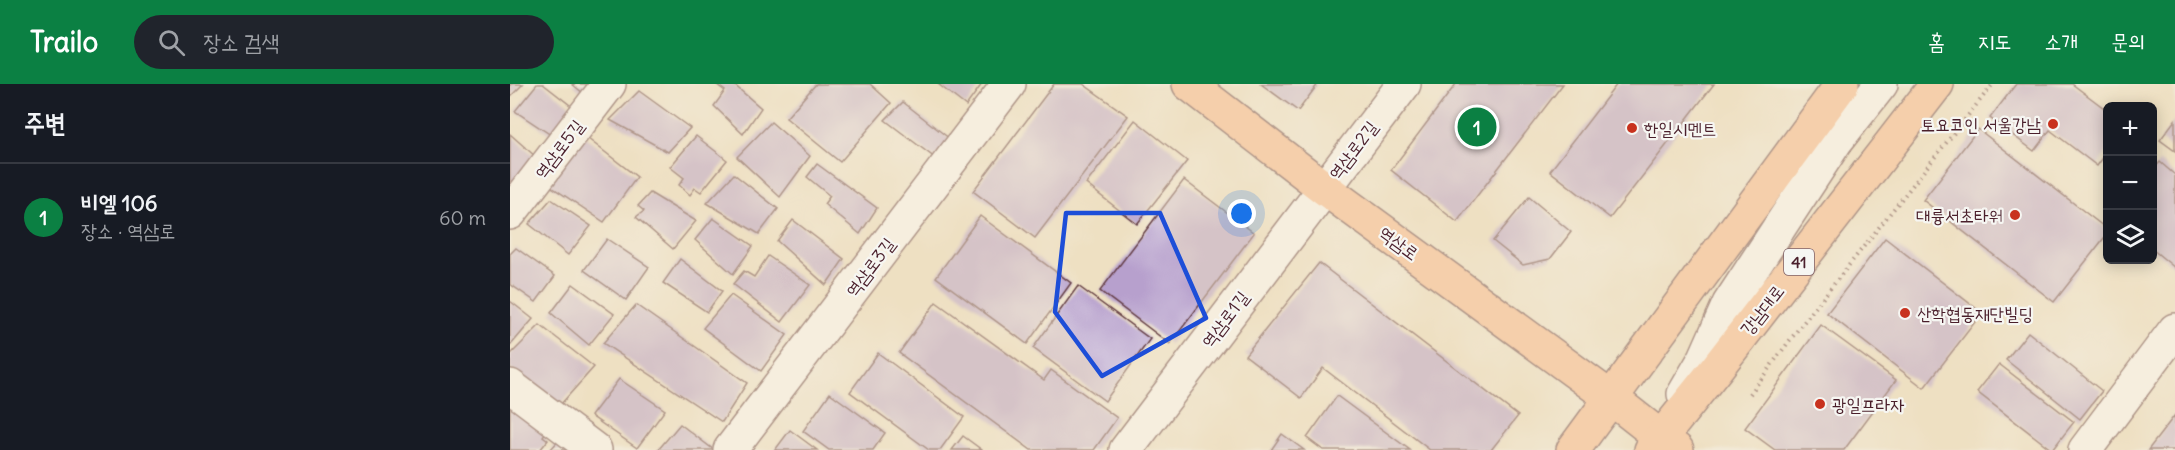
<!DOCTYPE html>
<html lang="ko">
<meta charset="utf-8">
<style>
:root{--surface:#171b24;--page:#20242c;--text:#f1f3f6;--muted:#9ea1a6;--line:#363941;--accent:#0b8043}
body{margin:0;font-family:Delius,"Poor Story",sans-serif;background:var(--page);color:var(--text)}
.controls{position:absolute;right:18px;top:18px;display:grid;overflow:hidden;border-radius:9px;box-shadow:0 3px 15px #0003}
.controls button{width:54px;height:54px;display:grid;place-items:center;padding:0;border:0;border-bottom:2px solid var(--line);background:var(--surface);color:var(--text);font:30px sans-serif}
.you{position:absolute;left:732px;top:130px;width:21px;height:21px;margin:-15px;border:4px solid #fff;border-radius:50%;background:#1a73e8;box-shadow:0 0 0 9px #1a73e833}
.badge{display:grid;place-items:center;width:39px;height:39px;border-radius:50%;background:var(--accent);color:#fff;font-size:20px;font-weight:700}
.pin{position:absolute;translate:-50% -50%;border:3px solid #fff;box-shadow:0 2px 6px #0006}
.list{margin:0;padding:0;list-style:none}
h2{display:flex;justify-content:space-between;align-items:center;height:78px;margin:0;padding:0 24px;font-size:26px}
h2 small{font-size:20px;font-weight:400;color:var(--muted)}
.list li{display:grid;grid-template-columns:39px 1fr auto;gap:18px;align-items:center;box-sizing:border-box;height:108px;padding:0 24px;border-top:2px solid var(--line)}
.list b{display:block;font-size:22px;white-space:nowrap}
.list p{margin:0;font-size:20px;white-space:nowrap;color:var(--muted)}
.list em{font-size:20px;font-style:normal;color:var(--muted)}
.icon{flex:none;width:33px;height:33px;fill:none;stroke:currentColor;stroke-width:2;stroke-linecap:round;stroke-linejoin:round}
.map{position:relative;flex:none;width:1665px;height:366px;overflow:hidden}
header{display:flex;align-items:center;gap:36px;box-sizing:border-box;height:84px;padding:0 30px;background:var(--accent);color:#fff}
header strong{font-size:28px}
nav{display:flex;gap:33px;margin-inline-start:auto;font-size:21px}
.search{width:420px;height:54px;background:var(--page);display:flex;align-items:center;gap:15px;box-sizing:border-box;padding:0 21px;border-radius:33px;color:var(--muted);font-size:22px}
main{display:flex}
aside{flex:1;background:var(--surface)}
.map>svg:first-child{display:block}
.building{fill:#b7a0cd}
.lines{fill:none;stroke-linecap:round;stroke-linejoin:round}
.minor-casing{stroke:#633c42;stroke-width:36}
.major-casing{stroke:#633c42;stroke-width:36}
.path{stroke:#633c42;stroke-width:4;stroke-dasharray:1.5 4.5;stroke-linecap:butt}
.minor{stroke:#fff;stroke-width:33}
.major{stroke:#fcba8e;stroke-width:33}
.marked{fill:none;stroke:#1d4ed8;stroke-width:4.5;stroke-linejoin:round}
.poi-dot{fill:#c8321e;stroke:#f6f6f2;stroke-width:2}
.labels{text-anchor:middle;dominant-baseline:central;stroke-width:4.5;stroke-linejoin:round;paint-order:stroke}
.shield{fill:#f6f6f2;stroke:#7e6067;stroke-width:1.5}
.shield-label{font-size:16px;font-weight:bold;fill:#4a1f2b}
.poi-label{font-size:18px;fill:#4a1f2b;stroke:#f6f6f2;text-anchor:start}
.street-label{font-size:18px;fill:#4a1f2b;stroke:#f6f6f2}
</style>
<header>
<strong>Trailo</strong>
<div class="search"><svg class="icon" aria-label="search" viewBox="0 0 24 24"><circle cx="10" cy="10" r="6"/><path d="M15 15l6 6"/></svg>장소 검색</div>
<nav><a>홈</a><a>지도</a><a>소개</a><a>문의</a></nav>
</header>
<main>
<aside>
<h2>주변<small></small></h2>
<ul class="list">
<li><span class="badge">1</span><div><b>비엘 106</b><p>장소 · 역삼로</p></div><em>60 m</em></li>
</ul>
</aside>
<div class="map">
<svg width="1665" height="366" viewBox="0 0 1665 366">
<rect width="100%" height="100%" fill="#f6f6f2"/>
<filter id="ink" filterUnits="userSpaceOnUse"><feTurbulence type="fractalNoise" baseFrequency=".0167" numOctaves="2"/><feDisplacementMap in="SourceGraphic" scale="12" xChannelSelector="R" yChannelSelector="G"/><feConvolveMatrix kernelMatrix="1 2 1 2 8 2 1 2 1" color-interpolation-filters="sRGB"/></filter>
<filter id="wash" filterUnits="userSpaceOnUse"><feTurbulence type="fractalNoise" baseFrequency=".008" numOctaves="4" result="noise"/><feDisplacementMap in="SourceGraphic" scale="24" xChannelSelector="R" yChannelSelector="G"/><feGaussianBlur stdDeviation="1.35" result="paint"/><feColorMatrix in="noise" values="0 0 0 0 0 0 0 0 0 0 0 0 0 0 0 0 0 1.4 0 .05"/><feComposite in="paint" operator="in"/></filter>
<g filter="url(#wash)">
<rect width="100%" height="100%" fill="#eee0c2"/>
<g id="blocks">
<g class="building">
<polygon points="0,0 13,0 0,13"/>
<polygon points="27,0 33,0 65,25 44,53 5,27"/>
<polygon points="62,0 81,0 73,9"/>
<polygon points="206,0 223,0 251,24 233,50 204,22 215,7"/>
<polygon points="306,0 360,0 381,19 330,78 276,34"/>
<polygon points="428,0 472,0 456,22"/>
<polygon points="544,0 573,0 618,32 525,154 463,107"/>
<polygon points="751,0 808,0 788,27"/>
<polygon points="946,0 1053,0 947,138 881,86"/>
<polygon points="1107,0 1204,0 1100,134 1040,87"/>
<polygon points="1506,0 1562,0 1598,27 1598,67 1587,82 1540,46 1524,67 1480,34"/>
<polygon points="129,7 180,44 158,68 100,36"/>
<polygon points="393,18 440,55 425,74 375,36"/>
<polygon points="625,36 677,77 627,140 576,100"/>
<polygon points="1665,36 1665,67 1650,56"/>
<polygon points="261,38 300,72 270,113 227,73"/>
<polygon points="1468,45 1598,146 1598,149 1544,218 1413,116"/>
<polygon points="0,50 26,73 0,106"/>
<polygon points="73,51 127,93 94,138 36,99"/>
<polygon points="186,52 217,76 191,108 185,104 180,111 169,101 174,94 160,83"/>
<polygon points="1650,78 1665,91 1665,184 1642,165 1642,87"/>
<polygon points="307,80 367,124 350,150 314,120 320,112 297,93"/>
<polygon points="224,90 268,125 249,150 197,119"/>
<polygon points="674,96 744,149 660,260 590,207"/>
<polygon points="140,109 186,137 163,165 126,133 134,127 128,122"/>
<polygon points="1019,113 1061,148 1040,175 1013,181 983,157"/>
<polygon points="41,115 81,142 58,171 19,140"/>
<polygon points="470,132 561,199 517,260 426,193"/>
<polygon points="203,134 243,162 223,190 185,156"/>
<polygon points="283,136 334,175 316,201 267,157"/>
<polygon points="1375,154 1472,229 1414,304 1317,229"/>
<polygon points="97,155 139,183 116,216 74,186"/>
<polygon points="6,164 45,192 26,218 0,200 0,170"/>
<polygon points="258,172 300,201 272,238 223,200 234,187 244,193"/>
<polygon points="170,175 212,207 197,228 153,199"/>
<polygon points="809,179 1008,332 981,366 920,366 813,284 791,314 735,271"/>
<polygon points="63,200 104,230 79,261 41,229"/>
<polygon points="568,202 640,255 595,317 523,264"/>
<polygon points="221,211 277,251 251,287 193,244"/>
<polygon points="0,217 23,235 0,262"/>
<polygon points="426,218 534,296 541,286 607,334 584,366 521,366 389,269"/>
<polygon points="126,221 237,299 212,338 93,259"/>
<polygon points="30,241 84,283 50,321 0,284 0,271"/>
<polygon points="1311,241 1386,296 1334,366 1265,366 1235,344"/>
<polygon points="1518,248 1592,307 1570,335 1496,276"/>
<polygon points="368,269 454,333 430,366 419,366 340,308"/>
<polygon points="1489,280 1564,338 1542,366 1467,308"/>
<polygon points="109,295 155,326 127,364 81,332"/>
<polygon points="320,309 375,349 363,366 319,366 293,347"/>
<polygon points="827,312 900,366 813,366 797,354"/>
<polygon points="0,316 38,345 33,352 38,356 30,366 0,366"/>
<polygon points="1665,331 1665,366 1638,366"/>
<polygon points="170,340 204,366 148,366"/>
<polygon points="280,346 307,366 265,366"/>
<polygon points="772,350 794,366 761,366"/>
<polygon points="453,352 472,366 442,366"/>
<polygon points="52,353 69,366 40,366"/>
</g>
</g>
</g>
<g filter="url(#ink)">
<use href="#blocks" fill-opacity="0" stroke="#633c42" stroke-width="1.5"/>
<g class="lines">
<g class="minor-casing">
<g id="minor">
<polyline points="0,129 99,0"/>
<polyline points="0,302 85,366"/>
<polyline points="1174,310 1195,274 1219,220 1326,57 1371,0"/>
<polyline points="220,366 499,0"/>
<polyline points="616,366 894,0"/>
<polyline points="1575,366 1665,246"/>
</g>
</g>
<g class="major-casing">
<g id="major">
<polyline points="679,0 814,104 1101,314 1167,366"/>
<polyline points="1063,366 1332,0"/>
<polyline points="1141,366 1206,285 1427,0"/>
</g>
</g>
<polyline class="path" points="1240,310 1289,244 1483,0"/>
<use href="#minor" class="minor"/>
<use href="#major" class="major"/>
</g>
</g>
<path d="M0 0H1665V366H0ZM 556,129 L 650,129 L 696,234 L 592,292 L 545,228 Z" fill="#eee0c2" fill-opacity=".55" fill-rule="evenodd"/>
<path class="marked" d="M 556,129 L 650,129 L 696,234 L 592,292 L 545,228 Z"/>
<g class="poi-dot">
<circle cx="1543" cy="40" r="6"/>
<circle cx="1122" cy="44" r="6"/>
<circle cx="1505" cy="131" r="6"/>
<circle cx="1395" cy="229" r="6"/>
<circle cx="1310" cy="320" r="6"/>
</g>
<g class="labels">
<rect class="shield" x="1274" y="165" width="30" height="26" rx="4.5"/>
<g class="shield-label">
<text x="1289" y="178">41</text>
</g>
<g class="poi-label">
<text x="1531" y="40" text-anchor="end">토요코인 서울강남</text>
<text x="1134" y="44">한일시멘트</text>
<text x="1493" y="131" text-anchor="end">대륭서초타워</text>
<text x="1407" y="229">산학협동재단빌딩</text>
<text x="1322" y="320">광일프라자</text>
</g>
<g class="street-label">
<text transform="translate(49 65) rotate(-53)">역삼로5길</text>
<text transform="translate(843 66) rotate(-53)">역삼로2길</text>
<text transform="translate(889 159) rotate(36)">역삼로</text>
<text transform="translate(360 183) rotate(-53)">역삼로3길</text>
<text transform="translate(1252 226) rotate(-52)">강남대로</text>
<text transform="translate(715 235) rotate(-53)">역삼로1길</text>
</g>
</g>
</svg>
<div class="controls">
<button>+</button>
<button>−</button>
<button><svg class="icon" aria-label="layers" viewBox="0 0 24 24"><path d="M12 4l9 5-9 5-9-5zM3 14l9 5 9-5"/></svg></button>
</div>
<div class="you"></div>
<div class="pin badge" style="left:967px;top:43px">1</div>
</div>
</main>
